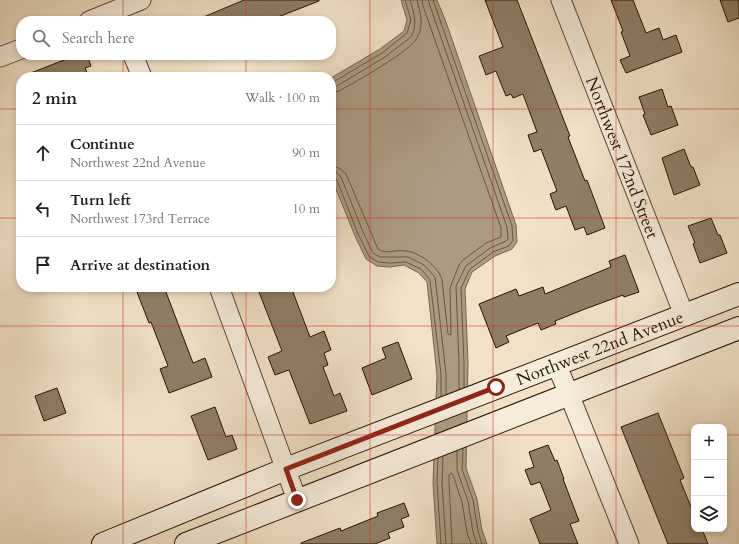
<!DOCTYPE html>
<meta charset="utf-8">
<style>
:root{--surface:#fff;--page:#f6f6f6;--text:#202124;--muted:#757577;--line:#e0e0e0}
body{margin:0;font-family:Cardo,serif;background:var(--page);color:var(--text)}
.controls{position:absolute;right:12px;bottom:12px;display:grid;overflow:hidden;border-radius:8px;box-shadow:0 2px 6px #0003}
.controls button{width:36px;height:36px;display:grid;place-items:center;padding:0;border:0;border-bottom:1px solid var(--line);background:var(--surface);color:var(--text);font:20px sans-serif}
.stop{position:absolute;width:12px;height:12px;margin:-9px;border:3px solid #8f2418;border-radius:50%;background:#fff}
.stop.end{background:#8f2418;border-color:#fff;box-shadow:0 1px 4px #0008}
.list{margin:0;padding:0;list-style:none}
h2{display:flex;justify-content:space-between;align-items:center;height:52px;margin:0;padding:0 16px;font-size:17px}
h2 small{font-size:13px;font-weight:400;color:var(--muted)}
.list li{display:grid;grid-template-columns:26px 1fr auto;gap:12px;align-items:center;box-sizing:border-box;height:56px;padding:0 16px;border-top:1px solid var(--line)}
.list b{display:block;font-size:15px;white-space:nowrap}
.list p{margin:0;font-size:13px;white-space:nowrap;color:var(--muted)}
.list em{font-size:13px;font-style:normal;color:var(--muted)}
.icon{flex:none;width:22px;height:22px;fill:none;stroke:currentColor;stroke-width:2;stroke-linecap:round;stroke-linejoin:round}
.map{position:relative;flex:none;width:739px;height:544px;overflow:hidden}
.search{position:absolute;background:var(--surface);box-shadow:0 2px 6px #0003;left:16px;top:16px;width:320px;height:44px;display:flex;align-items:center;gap:10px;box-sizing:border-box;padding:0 14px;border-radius:16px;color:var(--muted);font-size:15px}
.panel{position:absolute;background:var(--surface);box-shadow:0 2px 6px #0003;left:16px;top:72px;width:320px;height:220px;border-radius:16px}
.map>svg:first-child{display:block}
.water{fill:#ac9b83;stroke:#76654f}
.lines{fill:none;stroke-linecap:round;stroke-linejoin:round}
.shore{stroke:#685742;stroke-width:1}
.building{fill:#8f7e67;stroke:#251300}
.minor-casing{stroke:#584632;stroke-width:21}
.secondary-casing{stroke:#251300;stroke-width:24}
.minor{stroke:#f6ecdb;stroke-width:19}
.secondary{stroke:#f6ecdb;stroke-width:22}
.route{stroke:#8f2418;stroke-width:5}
.grid{fill:none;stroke:#d62828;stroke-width:1;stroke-opacity:0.55}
.labels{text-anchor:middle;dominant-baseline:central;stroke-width:3;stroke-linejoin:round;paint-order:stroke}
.street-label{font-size:17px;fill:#251300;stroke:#f6ecdb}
</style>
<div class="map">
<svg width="739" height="544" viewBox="0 0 739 544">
<rect width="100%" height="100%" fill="#f1e1c7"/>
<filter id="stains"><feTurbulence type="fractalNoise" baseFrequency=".005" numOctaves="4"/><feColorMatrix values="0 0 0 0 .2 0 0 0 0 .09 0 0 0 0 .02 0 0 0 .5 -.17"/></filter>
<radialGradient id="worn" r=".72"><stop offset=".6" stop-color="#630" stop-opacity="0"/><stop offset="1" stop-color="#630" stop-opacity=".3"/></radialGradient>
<polygon class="water" points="401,0 437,0 446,22 516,225 517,242 512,249 495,256 472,272 465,289 468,363 466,468 477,499 482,530 487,544 437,544 433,483 437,375 427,282 419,273 404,265 390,267 377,266 366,259 355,236 331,177 331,78 380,49 404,31 407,20"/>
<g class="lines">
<g class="shore">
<polyline points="428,0 507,227 508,239 506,241 490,248 466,266 456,286 459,363 459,389"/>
<polyline points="433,0 512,226 513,240 509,246 493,252 470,269 461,288 464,363 464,387"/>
<polyline points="331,82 335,81 382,53 407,33 411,20 405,0"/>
<path d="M 331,87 L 337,86 L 385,57 L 411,37 C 418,25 414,13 410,0"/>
<path d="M 331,93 L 339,91 C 355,82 412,51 418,36 C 424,24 420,13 417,0"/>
<path d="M 331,166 L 339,168 L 346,174 L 378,249 C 387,255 396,249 406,251 C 419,252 439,267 442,280 L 448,334 L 451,335 L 450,288 L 459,265 L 463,260 L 486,243 L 501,237 L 501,228 L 423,6 L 422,0"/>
<polyline points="331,172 337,173 341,177 363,232 373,253 380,257 408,257 424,265 435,277 446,374 446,394"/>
<polyline points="331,177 334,177 337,180 358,234 369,256 378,262 390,263 406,262 421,269 430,280 441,374 441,396"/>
<polyline points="463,449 462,469 473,500 478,531 482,544"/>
<polyline points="457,451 457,470 468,501 473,532 477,544"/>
<polyline points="443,456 442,483 446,544"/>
<polyline points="438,458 437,483 441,544"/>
<polyline points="452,544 449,482 449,475 451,473 453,475 462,502 467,533 471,544"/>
</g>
</g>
<g class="building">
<polygon points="244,0 319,0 319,1 268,21 194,21"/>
<polygon points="485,0 517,0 570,136 568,137 585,181 587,180 605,228 587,235 584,227 575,230 566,206 556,210 555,208 550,194 557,191 541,149 534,152 528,135 537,132 523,94 513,98 511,94 506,96 496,71 486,75 479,56 503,47"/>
<polygon points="611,0 633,0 646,33 659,28 663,40 676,35 682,52 626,73 620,60 630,56 621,32 623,31"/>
<polygon points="720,0 739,0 739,18 728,22"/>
<polygon points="77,55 87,55 91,66 85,68 89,77 23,77 23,76"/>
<polygon points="662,89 668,107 671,106 678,125 651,135 643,115 645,114 639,97"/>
<polygon points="684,149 691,167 693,167 700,185 674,195 662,158"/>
<polygon points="711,218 718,235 720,235 727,253 700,263 693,244 695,243 688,226"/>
<polygon points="625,255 639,292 624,297 623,295 585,309 555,321 556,324 541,330 538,323 506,336 509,342 496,348 479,304 516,289 519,296 543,287 545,294 611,267 609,261"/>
<polygon points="135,287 164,287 193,363 205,358 212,377 169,393 160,369 168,366 151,322 149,323"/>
<polygon points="257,287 291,287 310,337 324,331 331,350 324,353 328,365 323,367 334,396 340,393 347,411 310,424 289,370 275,375 268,357 282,351"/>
<polygon points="398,342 412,379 372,395 362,368 386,358 382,348"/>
<polygon points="57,388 66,413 44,421 35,396"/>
<polygon points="215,407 226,437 232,435 237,449 208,460 191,416"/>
<polygon points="658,413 684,478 680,480 694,514 694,529 702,529 708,544 668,544 633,457 621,427"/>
<polygon points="548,445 555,461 557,460 564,479 563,479 579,521 570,524 578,544 540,544 530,519 551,510 540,482 531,485 525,470 534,467 529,452"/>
<polygon points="404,503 409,516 401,519 404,527 388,533 390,538 375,544 301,544 301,543 340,528 341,531 378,516 377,513"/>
</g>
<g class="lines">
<g class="minor-casing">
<g id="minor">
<path id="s1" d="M 561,0 L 684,315"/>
<polyline points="89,21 141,0"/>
<polyline points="133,55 142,77"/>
<polyline points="0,57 21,49"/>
<polyline points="219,287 297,500"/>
<polyline points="556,364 569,394 629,544"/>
</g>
</g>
<g class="secondary-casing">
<g id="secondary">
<path id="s2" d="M 103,544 L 286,469 L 739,294"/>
<polyline points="186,544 739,328"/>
</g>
</g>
<use href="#minor" class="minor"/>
<use href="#secondary" class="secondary"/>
</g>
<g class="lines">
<polyline class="route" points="297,500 286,469 496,387"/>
</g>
<path class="grid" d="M 123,0 L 123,21M 246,0 L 246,21M 370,0 L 370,544M 493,0 L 493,544M 616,0 L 616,544M 123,55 L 123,77M 246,55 L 246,77M 0,109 L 21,109M 331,109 L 739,109M 0,218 L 21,218M 331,218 L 739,218M 123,287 L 123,544M 246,287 L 246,544M 0,326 L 739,326M 0,435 L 694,435M 724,435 L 739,435"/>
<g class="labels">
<g class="street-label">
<text stroke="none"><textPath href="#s1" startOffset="169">Northwest 172nd Street</textPath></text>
<text stroke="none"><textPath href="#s2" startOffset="534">Northwest 22nd Avenue</textPath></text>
</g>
</g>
<rect width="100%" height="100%" filter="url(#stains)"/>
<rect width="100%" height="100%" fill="url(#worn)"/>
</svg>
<div class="controls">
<button>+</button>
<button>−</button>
<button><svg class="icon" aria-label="layers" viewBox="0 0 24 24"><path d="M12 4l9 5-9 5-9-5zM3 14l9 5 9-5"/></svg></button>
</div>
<div class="stop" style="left:496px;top:387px"></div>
<div class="stop end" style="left:297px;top:500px"></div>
<div class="search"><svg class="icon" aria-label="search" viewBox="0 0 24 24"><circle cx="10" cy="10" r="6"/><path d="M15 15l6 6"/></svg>Search here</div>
<section class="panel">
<h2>2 min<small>Walk · 100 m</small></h2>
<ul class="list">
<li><svg class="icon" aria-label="ahead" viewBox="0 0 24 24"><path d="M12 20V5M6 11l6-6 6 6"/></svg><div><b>Continue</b><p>Northwest 22nd Avenue</p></div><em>90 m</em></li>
<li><svg class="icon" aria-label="left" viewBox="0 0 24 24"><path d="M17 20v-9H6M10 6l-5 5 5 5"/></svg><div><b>Turn left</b><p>Northwest 173rd Terrace</p></div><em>10 m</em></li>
<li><svg class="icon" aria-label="arrive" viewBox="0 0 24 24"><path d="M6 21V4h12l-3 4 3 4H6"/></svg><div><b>Arrive at destination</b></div></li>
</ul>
</section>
</div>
